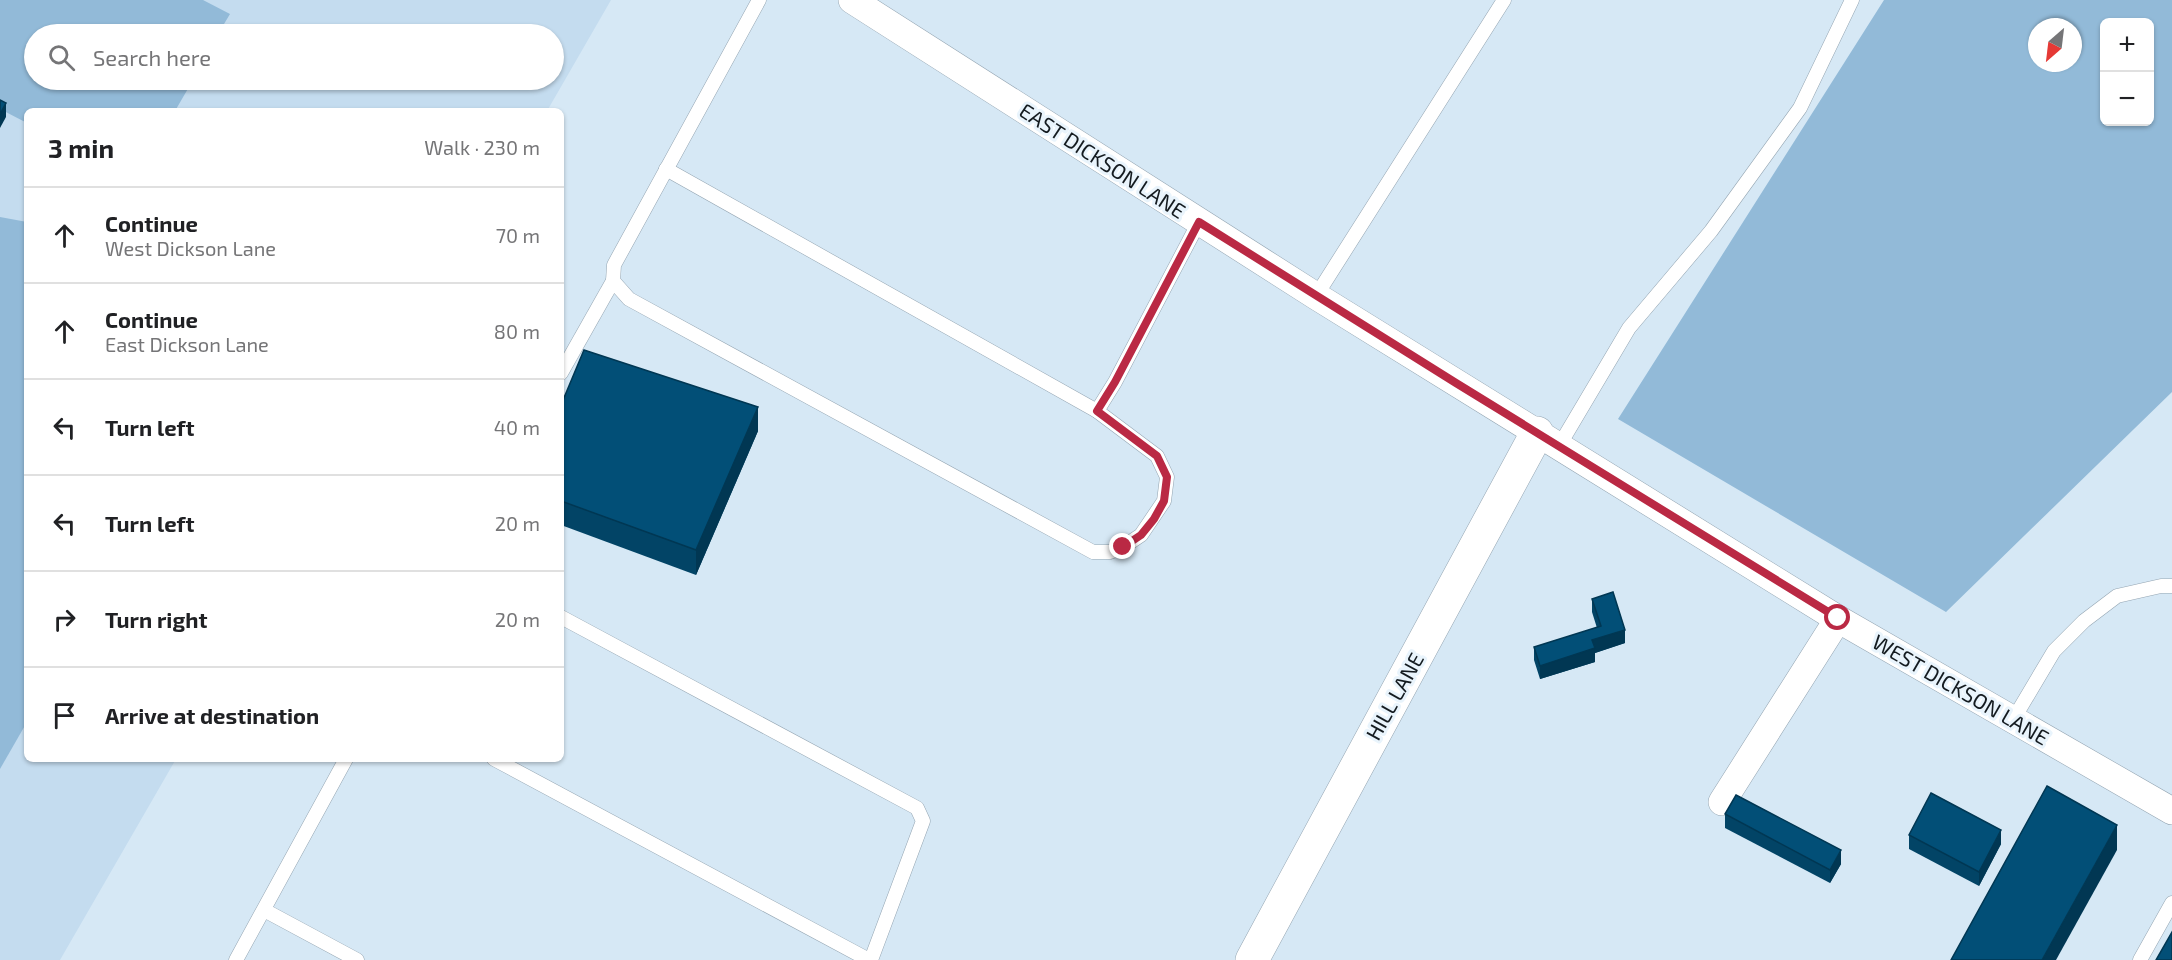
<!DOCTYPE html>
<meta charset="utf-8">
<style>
:root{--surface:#fff;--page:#f2f2f2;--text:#202124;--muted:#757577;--line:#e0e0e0}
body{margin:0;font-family:"Exo 2",sans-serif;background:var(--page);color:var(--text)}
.controls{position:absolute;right:18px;top:18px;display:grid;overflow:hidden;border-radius:9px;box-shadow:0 2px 4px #0004}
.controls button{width:54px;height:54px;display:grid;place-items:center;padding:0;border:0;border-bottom:2px solid var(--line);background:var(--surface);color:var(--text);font:30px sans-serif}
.compass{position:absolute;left:2028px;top:18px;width:54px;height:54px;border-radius:50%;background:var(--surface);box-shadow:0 2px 4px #0004;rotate:208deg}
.stop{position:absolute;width:18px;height:18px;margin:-14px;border:4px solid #ba2944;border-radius:50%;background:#fff}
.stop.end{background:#ba2944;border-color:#fff;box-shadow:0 2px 6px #0008}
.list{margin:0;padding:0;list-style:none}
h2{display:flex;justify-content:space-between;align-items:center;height:78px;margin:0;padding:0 24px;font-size:26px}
h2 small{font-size:20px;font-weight:400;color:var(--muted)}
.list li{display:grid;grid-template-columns:39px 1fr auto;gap:18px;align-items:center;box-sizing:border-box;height:96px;padding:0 24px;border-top:2px solid var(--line)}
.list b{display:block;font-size:22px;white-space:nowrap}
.list p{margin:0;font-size:20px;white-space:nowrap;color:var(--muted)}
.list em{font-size:20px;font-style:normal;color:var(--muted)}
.icon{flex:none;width:33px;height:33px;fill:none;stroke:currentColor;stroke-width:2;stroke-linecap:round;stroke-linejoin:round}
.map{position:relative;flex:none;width:2172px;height:960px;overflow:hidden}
.search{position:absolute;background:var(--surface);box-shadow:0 2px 4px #0004;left:24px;top:24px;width:540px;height:66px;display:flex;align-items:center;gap:15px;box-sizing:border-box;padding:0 21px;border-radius:33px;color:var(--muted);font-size:22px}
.panel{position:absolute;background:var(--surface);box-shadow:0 2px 4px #0004;left:24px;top:108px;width:540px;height:654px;border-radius:9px}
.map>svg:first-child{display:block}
.built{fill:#c4dcef;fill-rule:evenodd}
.green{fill:#92bad8;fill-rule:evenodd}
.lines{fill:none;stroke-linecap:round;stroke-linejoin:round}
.lane-casing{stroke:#94a5b2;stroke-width:15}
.street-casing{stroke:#94a5b2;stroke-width:28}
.secondary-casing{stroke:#94a5b2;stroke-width:34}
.lane{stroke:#fff;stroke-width:14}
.street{stroke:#fff;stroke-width:27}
.secondary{stroke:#fff;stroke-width:33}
.wall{fill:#024466}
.shaded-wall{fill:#013753}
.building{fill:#024f77;stroke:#013753;stroke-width:1.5}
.route{stroke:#ba2944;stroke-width:8}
.labels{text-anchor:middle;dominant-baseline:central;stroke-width:6;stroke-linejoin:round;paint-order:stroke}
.street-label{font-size:21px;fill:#141b20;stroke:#e9f4fc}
</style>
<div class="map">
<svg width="2172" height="960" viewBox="0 0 2172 960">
<rect width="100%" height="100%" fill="#d6e8f5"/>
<path class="built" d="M 0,0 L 611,0 L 547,111 L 27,111 L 27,759 L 176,759 L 60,960 L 0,960 ZM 34,34 L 554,34 L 554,80 L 34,80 Z"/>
<g class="green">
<polygon points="0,0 203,0 230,14 218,34 34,34 34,80 193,80 175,111 27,111 27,123 0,109"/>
<path d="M 1884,0 L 2172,0 L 2172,392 L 1946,612 L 1618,419 ZM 2104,22 L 2150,22 L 2150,122 L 2104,122 ZM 2037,27 L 2073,27 L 2073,63 L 2037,63 Z"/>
<polygon points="0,217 27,222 27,722 0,769"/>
</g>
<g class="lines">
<g class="lane-casing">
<g id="lane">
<polyline points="759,0 614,265 613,281 629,299 1093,552 1110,552 1123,547 1141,535 1164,501 1167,477 1157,456 1097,411 1115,382 1199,222"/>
<polyline points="666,169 1097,411"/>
<polyline points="1316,296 1504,0"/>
<polyline points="561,373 613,281"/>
<polyline points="1559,446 1629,328 1711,231 1800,108 1852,0"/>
<polyline points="561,617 917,808 923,821 871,960"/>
<polyline points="2013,720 2054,651 2084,621 2117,596 2161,586 2172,586"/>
<polyline points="494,759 869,960"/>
<polyline points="264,910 357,960"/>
<polyline points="236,960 346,759"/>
<polyline points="2140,960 2172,903"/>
</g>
</g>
<g class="street-casing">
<g id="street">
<polyline points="852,0 1316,296 1838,619 2172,811"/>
<polyline points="1722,802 1838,619"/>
</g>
</g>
<g class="secondary-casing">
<polyline id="secondary" points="1252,960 1537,433"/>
</g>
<use href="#lane" class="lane"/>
<use href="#street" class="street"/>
<use href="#secondary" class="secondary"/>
</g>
<g class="wall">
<polygon points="561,405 758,431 696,575 561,525"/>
<polygon points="1592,599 1625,643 1595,653 1595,662 1540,679 1534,660 1534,647 1597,628 1592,612"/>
<polygon points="1725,814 1841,864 1830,883 1725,828"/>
<polygon points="1909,835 2001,844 1979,886 1909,849"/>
</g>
<g class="shaded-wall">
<polygon points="6,103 6,117 0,128 0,114"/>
<polygon points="758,407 758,431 696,575 696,550"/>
<polygon points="1625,630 1625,643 1595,653 1595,662 1540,679 1540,666 1592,640"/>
<polygon points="2117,825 2117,850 2056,960 2042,960"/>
<polygon points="2001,830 2001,844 1979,886 1979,872"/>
<polygon points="1841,850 1841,864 1830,883 1830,870"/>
</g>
<g class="building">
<polygon points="0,100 6,103 0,114"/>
<polygon points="584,350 758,407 696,550 561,501 561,405"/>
<polygon points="1613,592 1625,630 1592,640 1595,648 1540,666 1534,647 1601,626 1592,599"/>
<polygon points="2047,786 2117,825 2042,960 1951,960"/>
<polygon points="1931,793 2001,830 1979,872 1909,835"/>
<polygon points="1736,795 1841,850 1830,870 1725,814"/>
<polygon points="2172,932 2172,960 2156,960"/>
</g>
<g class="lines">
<polyline class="route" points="1123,547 1141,535 1154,519 1164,501 1167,477 1157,456 1097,411 1115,382 1199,222 1456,383 1838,618"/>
</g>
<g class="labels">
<g class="street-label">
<text transform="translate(1103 160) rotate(33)">EAST DICKSON LANE</text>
<text transform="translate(1961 689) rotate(30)">WEST DICKSON LANE</text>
<text transform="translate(1394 696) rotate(-61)">HILL LANE</text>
</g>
</g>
</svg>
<div class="controls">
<button>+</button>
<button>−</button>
</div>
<svg class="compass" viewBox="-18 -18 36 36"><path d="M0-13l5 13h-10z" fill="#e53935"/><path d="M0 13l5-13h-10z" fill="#757577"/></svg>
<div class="stop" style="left:1838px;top:618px"></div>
<div class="stop end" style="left:1123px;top:547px"></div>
<div class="search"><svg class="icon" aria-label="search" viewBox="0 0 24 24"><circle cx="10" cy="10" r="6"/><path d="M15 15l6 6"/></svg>Search here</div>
<section class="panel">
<h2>3 min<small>Walk · 230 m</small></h2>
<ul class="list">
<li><svg class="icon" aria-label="ahead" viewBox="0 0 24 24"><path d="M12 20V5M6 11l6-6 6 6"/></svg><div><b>Continue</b><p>West Dickson Lane</p></div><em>70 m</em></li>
<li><svg class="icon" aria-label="ahead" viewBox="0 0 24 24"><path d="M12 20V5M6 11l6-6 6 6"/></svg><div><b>Continue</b><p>East Dickson Lane</p></div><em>80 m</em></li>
<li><svg class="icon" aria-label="left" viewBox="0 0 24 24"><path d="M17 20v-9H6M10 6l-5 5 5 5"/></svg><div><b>Turn left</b></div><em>40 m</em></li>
<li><svg class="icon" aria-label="left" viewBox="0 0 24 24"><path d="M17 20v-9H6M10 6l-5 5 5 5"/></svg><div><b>Turn left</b></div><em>20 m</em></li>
<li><svg class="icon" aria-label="right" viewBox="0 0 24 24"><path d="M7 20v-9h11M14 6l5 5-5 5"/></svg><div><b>Turn right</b></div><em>20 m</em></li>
<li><svg class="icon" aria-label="arrive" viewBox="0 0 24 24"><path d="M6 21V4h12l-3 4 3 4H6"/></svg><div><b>Arrive at destination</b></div></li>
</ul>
</section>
</div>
